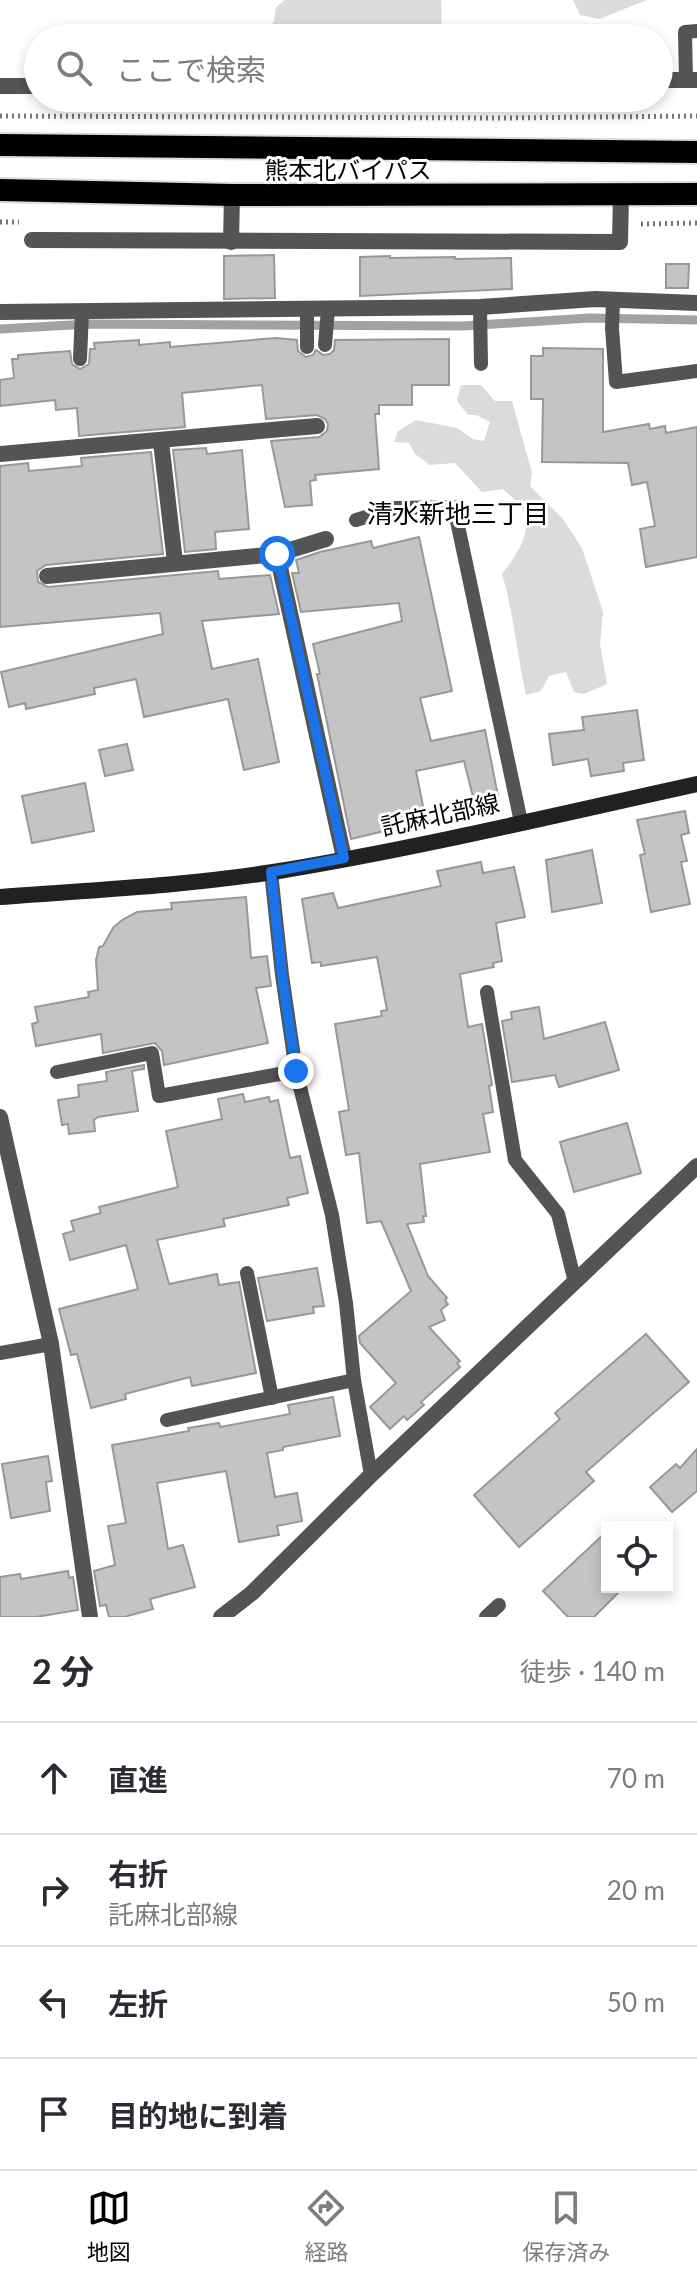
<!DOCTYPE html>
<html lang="ja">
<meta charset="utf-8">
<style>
:root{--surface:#fff;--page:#f2f2f3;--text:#2b2b33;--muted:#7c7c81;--line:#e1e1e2;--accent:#000}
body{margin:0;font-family:Lato,"Noto Sans JP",sans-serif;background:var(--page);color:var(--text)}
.controls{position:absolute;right:24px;bottom:24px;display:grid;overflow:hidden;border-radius:0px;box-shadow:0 4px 12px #0003}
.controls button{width:72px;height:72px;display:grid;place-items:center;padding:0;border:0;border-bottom:2px solid var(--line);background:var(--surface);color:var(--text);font:40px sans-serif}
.stop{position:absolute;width:24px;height:24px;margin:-18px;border:6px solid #1a73e8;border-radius:50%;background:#fff}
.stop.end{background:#1a73e8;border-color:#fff;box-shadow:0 2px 8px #0008}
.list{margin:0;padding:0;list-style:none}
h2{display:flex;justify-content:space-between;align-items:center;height:104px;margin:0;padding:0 32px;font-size:34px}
h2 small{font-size:26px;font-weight:400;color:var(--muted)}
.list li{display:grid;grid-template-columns:52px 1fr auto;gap:24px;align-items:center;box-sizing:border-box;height:112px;padding:0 32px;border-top:2px solid var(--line)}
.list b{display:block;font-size:30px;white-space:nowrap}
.list p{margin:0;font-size:26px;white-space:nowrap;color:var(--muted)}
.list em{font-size:26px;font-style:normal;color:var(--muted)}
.icon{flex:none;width:44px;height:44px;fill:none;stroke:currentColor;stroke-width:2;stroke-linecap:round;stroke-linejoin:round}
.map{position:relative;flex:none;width:697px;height:1617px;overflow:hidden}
.search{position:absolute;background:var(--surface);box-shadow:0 4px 12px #0003;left:24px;right:24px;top:24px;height:88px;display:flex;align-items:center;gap:20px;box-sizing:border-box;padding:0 28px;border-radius:44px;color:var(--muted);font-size:30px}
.sheet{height:552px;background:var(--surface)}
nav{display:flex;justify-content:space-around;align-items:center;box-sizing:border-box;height:112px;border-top:2px solid var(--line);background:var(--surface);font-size:22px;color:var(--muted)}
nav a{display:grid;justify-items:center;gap:4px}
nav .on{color:var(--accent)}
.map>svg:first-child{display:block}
.green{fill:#dbdbdb}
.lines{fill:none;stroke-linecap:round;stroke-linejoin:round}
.stream{stroke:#a2a2a2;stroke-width:9}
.building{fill:#c4c4c4;stroke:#989898;stroke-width:2}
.trunk-casing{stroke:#dbdbdb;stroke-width:26}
.path{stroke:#767676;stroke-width:5;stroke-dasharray:2 4;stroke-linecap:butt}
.service{stroke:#545454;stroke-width:14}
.minor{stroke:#545454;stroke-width:16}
.secondary{stroke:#212121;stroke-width:16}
.trunk{stroke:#000;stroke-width:22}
.route{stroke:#1a73e8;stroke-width:10}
.labels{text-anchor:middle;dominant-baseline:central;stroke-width:6;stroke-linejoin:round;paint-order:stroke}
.street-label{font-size:24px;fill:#000;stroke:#fff}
.neighbourhood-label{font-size:26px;fill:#000;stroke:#fff}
</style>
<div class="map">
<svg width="697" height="1617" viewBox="0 0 697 1617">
<rect width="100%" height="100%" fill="#fff"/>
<g class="green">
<polygon points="285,0 441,0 442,38 258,38 274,22 276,7"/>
<polygon points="573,0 647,0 599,19 580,15"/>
<path d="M 461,385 L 481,385 L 495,401 L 512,401 L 532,473 L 530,486 L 563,519 L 582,548 L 603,612 L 600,644 L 607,684 L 584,694 L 574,692 L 566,672 L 549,676 L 541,691 L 526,695 C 517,655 514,614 502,574 C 515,556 535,532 522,508 C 518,501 508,494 503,489 L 482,492 L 455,463 L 430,465 L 415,454 L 409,443 L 394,442 L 398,431 L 416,420 L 457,428 L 473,439 L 484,441 L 490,422 L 476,415 L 468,415 L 457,401 Z"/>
</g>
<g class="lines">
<polyline class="stream" points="0,329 89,324 463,326 589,318 697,320"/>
</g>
<g class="building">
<polygon points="274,255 275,298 224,299 224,256"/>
<polygon points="390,256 390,258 455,257 455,259 511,258 512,289 360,296 360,257"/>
<polygon points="666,264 689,264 688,288 666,288"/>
<polygon points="276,338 297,340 298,351 306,357 313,355 316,350 323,355 330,354 334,350 335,340 449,339 449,385 412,385 412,405 379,405 379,414 375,414 379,469 315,475 316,480 310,481 312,505 285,507 271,441 319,437 327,431 328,424 325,419 317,415 266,419 262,385 182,393 185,427 79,436 77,408 56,410 55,400 0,406 0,380 14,378 12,359 18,359 18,355 70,351 72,364 80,369 89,364 90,349 95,349 94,343 139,340 139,345 170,342 170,347"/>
<polygon points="543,348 603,349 603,432 649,424 650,429 665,426 666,433 697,427 697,557 646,567 640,529 655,526 647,482 632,485 628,463 542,462 543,399 531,399 531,356 543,356"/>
<polygon points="206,448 207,454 242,450 249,529 215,532 216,549 185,552 173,450"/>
<polygon points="151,452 163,554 46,565 37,571 38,582 48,587 218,571 219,579 270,575 279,614 202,621 212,669 258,659 279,762 244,770 228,699 144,717 136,679 94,688 95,694 26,709 25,703 9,707 1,672 163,634 160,613 0,627 0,466 28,463 29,471 82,466 81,458"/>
<polygon points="419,537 452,691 420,698 431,741 485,730 498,796 474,801 464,761 416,771 426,821 351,839 317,674 320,674 313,644 402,621 399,603 301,612 292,573 299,573 296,560 320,552 371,541 373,548"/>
<polygon points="637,710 644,760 623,763 624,771 591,776 588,759 553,765 549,734 584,730 582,717"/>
<polygon points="127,744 133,770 105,776 99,750"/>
<polygon points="85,783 94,831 32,843 22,796"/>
<polygon points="685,811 689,833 681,835 687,861 681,862 690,904 651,912 640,855 645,854 637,820"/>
<polygon points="592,850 602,903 552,912 546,860"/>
<polygon points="481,862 483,873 514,867 525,917 496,923 502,961 493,963 494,967 460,974 468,1027 482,1024 492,1085 489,1086 493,1112 483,1114 490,1152 420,1164 426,1216 423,1216 424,1222 407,1224 428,1276 447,1298 445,1300 448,1304 441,1310 445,1320 429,1327 460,1361 457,1363 460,1367 421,1402 424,1405 407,1420 404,1416 390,1429 370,1407 396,1383 360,1343 359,1336 411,1291 381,1221 367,1223 359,1153 346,1155 339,1112 349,1110 335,1024 382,1016 381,1011 387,1010 377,957 321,966 321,962 312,963 302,899 333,893 338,908 441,886 437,871"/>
<polygon points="246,897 251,958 267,956 271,986 256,988 268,1043 164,1065 162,1051 155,1043 103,1053 101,1034 36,1046 32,1024 38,1022 35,1007 89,997 88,992 98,990 96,960 99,947 103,946 113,928 122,920 137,912 172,909 171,903"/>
<polygon points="539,1007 544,1039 605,1022 619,1070 559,1087 555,1075 512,1082 502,1021 512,1019 511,1012"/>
<polygon points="144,1065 144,1069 132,1071 138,1111 98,1117 94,1120 95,1131 69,1134 68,1124 62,1125 58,1100 79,1097 78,1085 107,1081 106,1072"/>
<polygon points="243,1094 245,1102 269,1097 270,1102 278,1100 290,1158 300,1156 308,1193 287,1198 289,1205 223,1219 225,1226 157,1240 169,1284 217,1274 219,1285 239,1282 256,1373 192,1386 190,1377 125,1394 126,1399 91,1408 77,1354 71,1355 59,1309 138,1289 126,1245 70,1260 63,1234 74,1231 71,1221 101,1213 99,1207 178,1187 166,1131 222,1119 218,1099"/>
<polygon points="627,1123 641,1173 574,1192 560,1142"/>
<polygon points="317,1268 324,1306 313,1307 314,1313 267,1321 258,1278"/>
<polygon points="646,1334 689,1382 586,1472 594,1481 519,1547 474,1495 560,1419 555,1413"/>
<polygon points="333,1397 340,1436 283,1447 283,1450 267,1453 275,1497 297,1493 302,1521 277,1526 279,1535 239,1542 226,1471 157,1483 168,1549 183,1545 195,1587 150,1599 153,1609 124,1617 109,1617 106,1605 100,1606 94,1571 115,1565 108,1526 126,1523 112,1445 189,1431 188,1428 219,1423 220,1427 290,1414 288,1405"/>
<polygon points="697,1449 697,1491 672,1512 650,1487 676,1464 680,1468"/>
<polygon points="48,1456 52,1481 46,1482 50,1511 11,1518 2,1464"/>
<polygon points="607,1531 607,1587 624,1587 594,1617 568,1617 543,1591"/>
<polygon points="68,1571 69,1578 73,1577 78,1610 36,1617 0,1617 0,1577 20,1574 21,1579"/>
</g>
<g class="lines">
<g class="trunk-casing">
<g id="trunk">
<polyline points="0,145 697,152"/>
<polyline points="0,190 232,195 697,194"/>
</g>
</g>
<g class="path">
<polyline points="0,116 502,118 697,116"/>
<polyline points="0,222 19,222"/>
<polyline points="641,224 697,223"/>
</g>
<g class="service">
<polyline points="686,80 685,32 697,31"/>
<polyline points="613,300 612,328 616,382 697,371"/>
<polyline points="480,307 481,364"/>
<polyline points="307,309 307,347"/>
<polyline points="325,345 328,309"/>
<polyline points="80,359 82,312"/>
<polyline points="356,520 396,508 454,507 521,822"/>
<polyline points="271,872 282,975 296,1071"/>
<polyline points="487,992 515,1160 558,1214 575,1282"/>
<polyline points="57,1072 152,1053 159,1096 296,1071 332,1215 346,1303 354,1380"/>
<polyline points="247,1273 272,1398"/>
<polyline points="0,1353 51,1344"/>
<polyline points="167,1420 354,1380 371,1475"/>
<polyline points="486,1617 499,1605"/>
</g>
<g class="minor">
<polyline points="659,80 697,80"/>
<polyline points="0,86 38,86"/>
<polyline points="32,240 620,242 621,195"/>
<polyline points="231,242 232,195"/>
<polyline points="0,312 480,307 595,299 697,303"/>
<polyline points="161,442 175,562"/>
<polyline points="0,454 317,426"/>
<polyline points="326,539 277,554 344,858"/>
<polyline points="47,576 277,554"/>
<polyline points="0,1117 51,1344 90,1617"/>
<polyline points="221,1617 252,1593 371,1475 697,1166"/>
</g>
<path class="secondary" d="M 0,897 C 91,890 183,886 273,872 C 415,849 556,815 697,784"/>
<use href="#trunk" class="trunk"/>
</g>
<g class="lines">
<polyline class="route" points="277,554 344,858 271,872 282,975 296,1071"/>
</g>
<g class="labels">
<g class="street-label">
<text x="348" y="169">熊本北バイパス</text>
<text transform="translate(440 814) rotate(-12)">託麻北部線</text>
</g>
<g class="neighbourhood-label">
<text x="458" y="513">清水新地三丁目</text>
</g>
</g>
</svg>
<div class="controls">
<button><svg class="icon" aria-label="locate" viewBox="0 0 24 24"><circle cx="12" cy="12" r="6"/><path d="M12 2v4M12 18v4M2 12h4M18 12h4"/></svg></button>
</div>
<div class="stop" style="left:277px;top:554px"></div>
<div class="stop end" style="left:296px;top:1071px"></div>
<div class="search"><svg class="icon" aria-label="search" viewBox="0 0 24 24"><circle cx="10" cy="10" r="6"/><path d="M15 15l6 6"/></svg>ここで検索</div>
</div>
<section class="sheet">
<h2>2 分<small>徒歩 · 140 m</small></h2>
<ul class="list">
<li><svg class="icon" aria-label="ahead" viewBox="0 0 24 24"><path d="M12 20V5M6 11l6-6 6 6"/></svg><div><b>直進</b></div><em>70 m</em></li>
<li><svg class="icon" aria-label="right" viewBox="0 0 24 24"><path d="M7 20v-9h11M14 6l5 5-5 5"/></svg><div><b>右折</b><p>託麻北部線</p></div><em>20 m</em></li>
<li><svg class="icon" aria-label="left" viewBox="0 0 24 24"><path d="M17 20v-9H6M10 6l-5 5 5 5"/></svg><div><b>左折</b></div><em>50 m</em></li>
<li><svg class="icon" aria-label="arrive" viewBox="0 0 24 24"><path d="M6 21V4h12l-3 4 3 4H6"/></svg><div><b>目的地に到着</b></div></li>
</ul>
</section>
<nav>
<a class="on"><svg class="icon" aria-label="map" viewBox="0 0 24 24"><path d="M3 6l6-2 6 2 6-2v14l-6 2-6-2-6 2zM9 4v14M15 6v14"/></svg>地図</a>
<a><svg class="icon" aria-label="directions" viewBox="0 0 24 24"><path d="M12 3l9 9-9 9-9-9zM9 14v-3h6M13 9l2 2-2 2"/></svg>経路</a>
<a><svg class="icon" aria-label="saved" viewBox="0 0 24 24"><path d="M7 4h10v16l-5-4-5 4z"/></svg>保存済み</a>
</nav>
